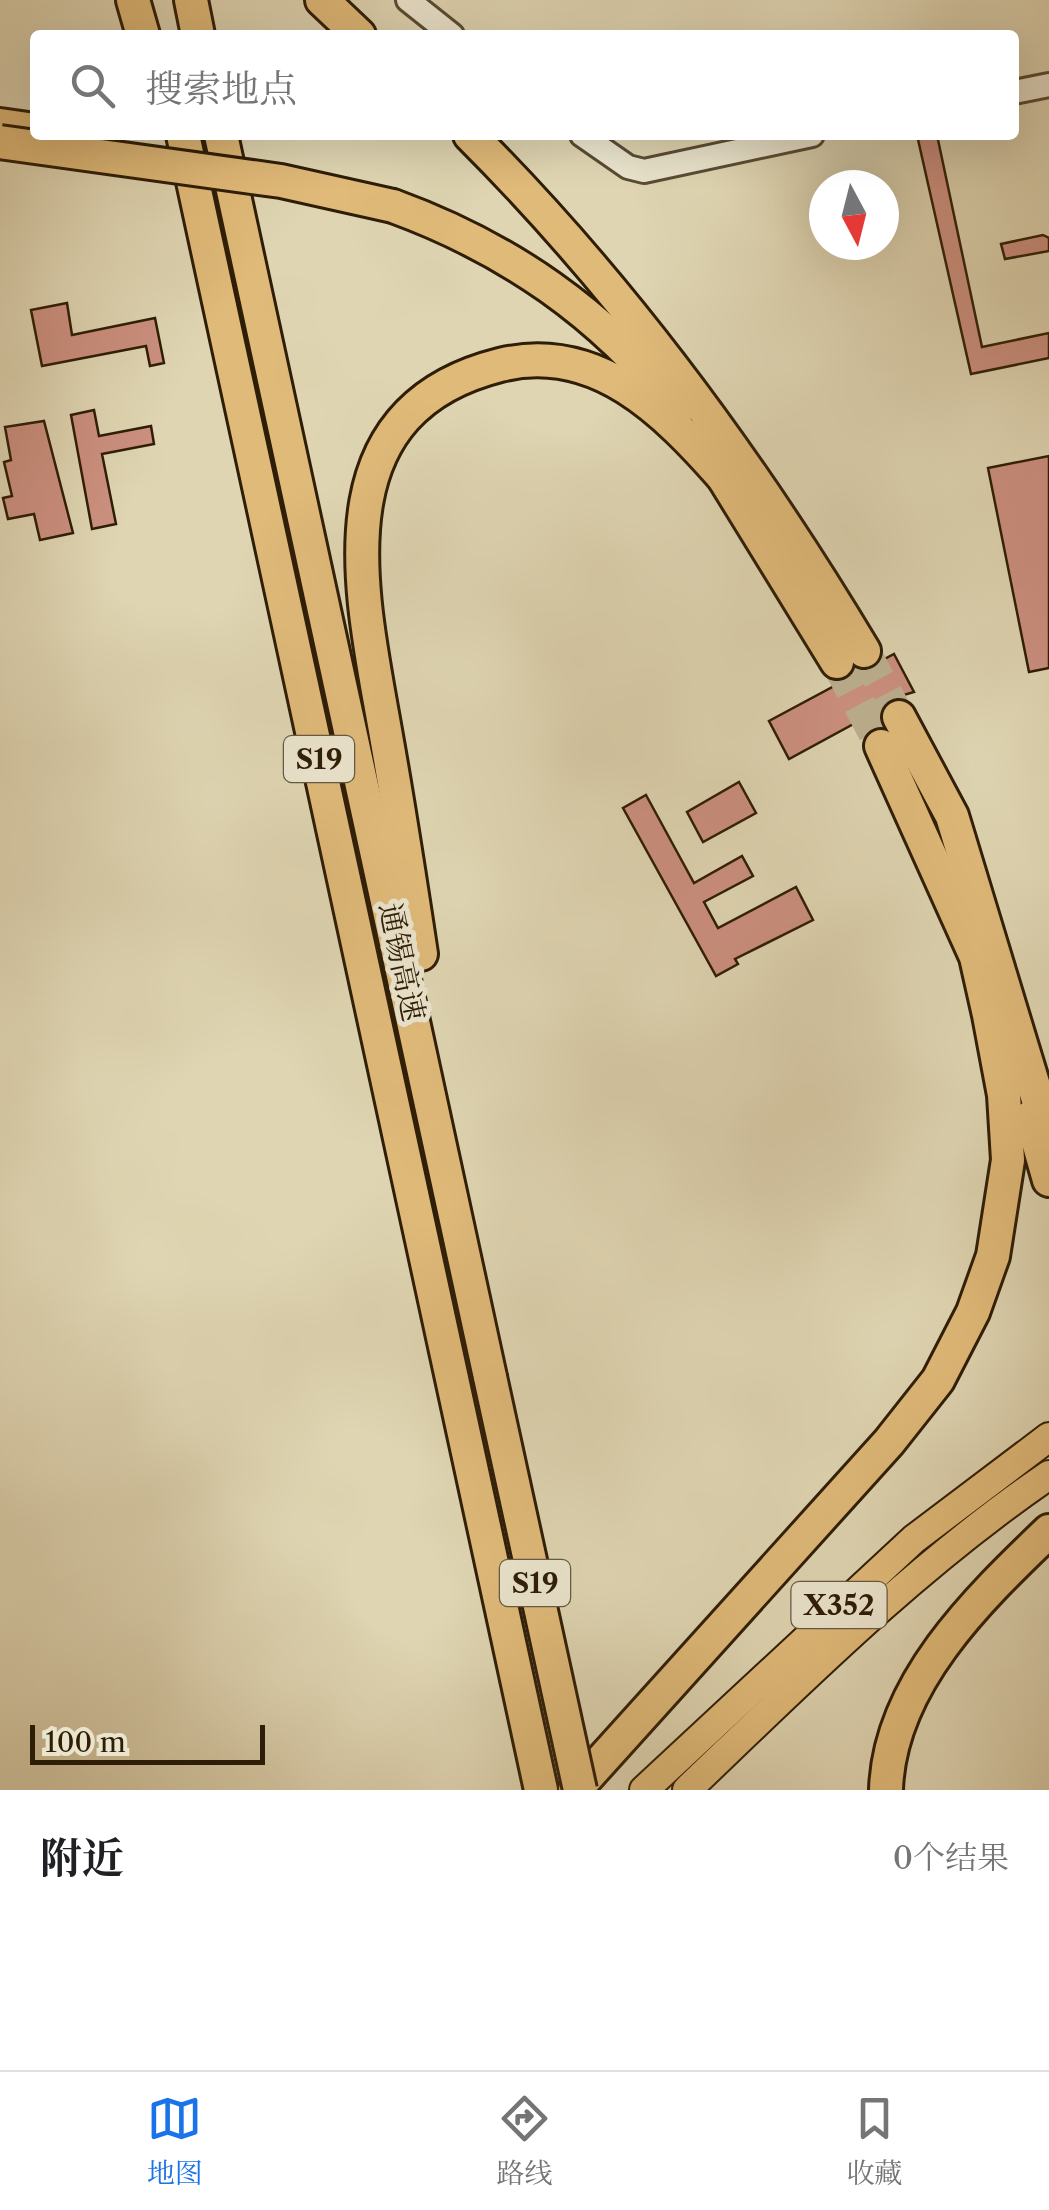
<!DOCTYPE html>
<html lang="zh">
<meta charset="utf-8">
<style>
:root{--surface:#fff;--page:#f6f6f6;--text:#202124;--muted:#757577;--line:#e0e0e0;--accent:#1a73e8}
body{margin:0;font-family:"Libre Caslon Text","Noto Serif SC",serif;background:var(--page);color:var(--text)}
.compass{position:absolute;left:809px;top:170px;width:90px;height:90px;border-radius:50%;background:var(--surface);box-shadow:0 10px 40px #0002;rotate:173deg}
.scale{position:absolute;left:30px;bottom:25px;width:235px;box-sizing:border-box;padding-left:10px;border:5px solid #2e1d07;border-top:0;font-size:28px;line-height:35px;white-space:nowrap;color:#2e1d07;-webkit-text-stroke:8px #eae4cd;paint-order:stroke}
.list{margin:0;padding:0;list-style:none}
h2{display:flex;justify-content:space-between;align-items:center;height:130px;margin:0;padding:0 40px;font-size:42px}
h2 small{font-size:32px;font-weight:400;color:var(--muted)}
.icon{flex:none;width:55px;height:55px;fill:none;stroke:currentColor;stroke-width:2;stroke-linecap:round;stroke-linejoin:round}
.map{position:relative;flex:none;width:1049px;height:1790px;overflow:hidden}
.search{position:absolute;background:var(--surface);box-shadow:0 10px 40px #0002;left:30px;right:30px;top:30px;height:110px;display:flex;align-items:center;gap:25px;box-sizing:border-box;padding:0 35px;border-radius:10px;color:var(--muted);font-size:38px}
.sheet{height:280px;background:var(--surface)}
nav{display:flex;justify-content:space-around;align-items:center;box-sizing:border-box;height:140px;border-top:2px solid var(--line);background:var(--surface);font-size:28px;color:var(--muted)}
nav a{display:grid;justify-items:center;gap:5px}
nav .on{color:var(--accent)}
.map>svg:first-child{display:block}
.building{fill:#cc9080;stroke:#2e1d07;stroke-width:2.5}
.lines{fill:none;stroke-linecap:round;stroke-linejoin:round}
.highway-tunnel{stroke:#bcb090;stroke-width:32;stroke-dasharray:32 16;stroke-linecap:butt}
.minor-casing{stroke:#5a4b32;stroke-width:28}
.major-casing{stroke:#2e1d07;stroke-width:32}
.highway-casing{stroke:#2e1d07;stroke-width:38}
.minor{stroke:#eae4cd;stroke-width:22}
.major{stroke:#e0ba79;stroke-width:28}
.highway{stroke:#e0ba79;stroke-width:32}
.highway-bridge-casing{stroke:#2e1d07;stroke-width:38;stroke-linecap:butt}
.highway-bridge{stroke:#e0ba79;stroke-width:32}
.labels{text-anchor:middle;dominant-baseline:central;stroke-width:10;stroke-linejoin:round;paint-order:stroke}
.shield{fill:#eae4cd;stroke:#665942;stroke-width:2.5}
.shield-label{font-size:28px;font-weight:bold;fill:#2e1d07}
.street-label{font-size:30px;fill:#2e1d07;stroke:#eae4cd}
</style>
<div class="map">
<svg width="1049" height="1790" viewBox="0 0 1049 1790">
<rect width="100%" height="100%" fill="#dfd5b2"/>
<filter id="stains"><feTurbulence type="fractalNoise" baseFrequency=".002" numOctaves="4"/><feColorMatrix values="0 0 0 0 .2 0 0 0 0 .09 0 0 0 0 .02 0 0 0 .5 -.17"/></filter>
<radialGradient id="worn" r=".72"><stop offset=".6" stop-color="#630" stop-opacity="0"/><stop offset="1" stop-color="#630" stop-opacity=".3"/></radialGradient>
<g class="building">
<polygon points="917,135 937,135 982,347 1049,333 1049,358 971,374"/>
<polygon points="1043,235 1049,238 1049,251 1005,259 1001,244"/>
<polygon points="67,303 72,335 155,318 164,363 150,366 146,346 42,366 31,310"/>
<polygon points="94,410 99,436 151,426 154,444 102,454 116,524 92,529 71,415"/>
<polygon points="44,421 73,533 40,540 34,514 8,519 3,498 12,496 4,462 11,460 5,427"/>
<polygon points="1049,456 1049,668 1029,672 988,468"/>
<polygon points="894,654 914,692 890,699 881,709 789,759 769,721"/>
<polygon points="739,782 756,813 703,842 687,812"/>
<polygon points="646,795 694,883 742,856 753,876 704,902 718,928 796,887 813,920 735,959 738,964 716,976 623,808"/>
</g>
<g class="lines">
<g class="highway-tunnel">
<polyline points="864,651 899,717"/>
<polyline points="837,662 881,746"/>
</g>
<g class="minor-casing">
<g id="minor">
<polyline points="408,0 452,35"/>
<polyline points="1014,92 1049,85"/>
<polyline points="582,135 628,167 644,171 812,135"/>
</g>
</g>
<g class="major-casing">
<g id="major">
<polyline points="644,1790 914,1539 1049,1437"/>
<path d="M 687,1790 C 803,1679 916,1566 1049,1475"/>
</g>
</g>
<g class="highway-casing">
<g id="highway">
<polyline points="133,0 143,35"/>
<polyline points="191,0 198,35"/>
<polyline points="322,0 359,35"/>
<polyline points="0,125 35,130"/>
<polyline points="183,135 541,1790"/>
<polyline points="221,135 490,1377"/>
<path d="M 470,135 C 624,289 752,464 864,651"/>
<path d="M 393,206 C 508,248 602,313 678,409"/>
<polyline points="714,462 837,662"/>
<polyline points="899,717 952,816 1049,1136"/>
<path d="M 421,954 C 410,881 399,809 386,736 C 362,597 314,412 500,365 C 596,341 666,412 724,478"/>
<polyline points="1031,1117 1049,1180"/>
<polyline points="575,1790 889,1442 938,1380 973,1312 993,1256 1008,1160 1004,1095 989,1015 976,957 881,746"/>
<path d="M 886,1790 C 889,1685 977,1600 1049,1531"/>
</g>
</g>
<use href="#minor" class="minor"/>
<use href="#major" class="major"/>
<use href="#highway" class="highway"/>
<g class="highway-bridge-casing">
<g id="highway-bridge">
<polyline points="0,142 281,181 393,206"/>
<polyline points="490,1377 580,1790"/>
</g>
</g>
<use href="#highway-bridge" class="highway-bridge"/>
</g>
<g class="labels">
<g class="shield">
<rect x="284" y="736" width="70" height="46" rx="8"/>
<rect x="500" y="1560" width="70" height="46" rx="8"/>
<rect x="791.5" y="1582" width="95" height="46" rx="8"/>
</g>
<g class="shield-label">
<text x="319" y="759">S19</text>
<text x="535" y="1583">S19</text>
<text x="839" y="1605">X352</text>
</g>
<g class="street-label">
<text transform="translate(402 962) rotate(78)">通锡高速</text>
</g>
</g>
<rect width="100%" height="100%" filter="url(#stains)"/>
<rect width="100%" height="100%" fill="url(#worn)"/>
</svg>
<svg class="compass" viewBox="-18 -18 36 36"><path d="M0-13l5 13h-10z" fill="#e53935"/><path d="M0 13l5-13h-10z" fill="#757577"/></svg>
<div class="scale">100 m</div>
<div class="search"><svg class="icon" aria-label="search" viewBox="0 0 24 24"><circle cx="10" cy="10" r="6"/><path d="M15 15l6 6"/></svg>搜索地点</div>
</div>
<section class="sheet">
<h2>附近<small>0个结果</small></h2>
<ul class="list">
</ul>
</section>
<nav>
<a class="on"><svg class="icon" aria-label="map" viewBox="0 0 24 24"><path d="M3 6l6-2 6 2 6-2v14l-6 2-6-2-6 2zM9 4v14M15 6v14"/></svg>地图</a>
<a><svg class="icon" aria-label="directions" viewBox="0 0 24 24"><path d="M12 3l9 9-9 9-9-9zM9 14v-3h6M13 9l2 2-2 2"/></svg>路线</a>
<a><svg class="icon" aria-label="saved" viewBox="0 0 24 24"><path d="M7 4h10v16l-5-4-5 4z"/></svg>收藏</a>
</nav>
